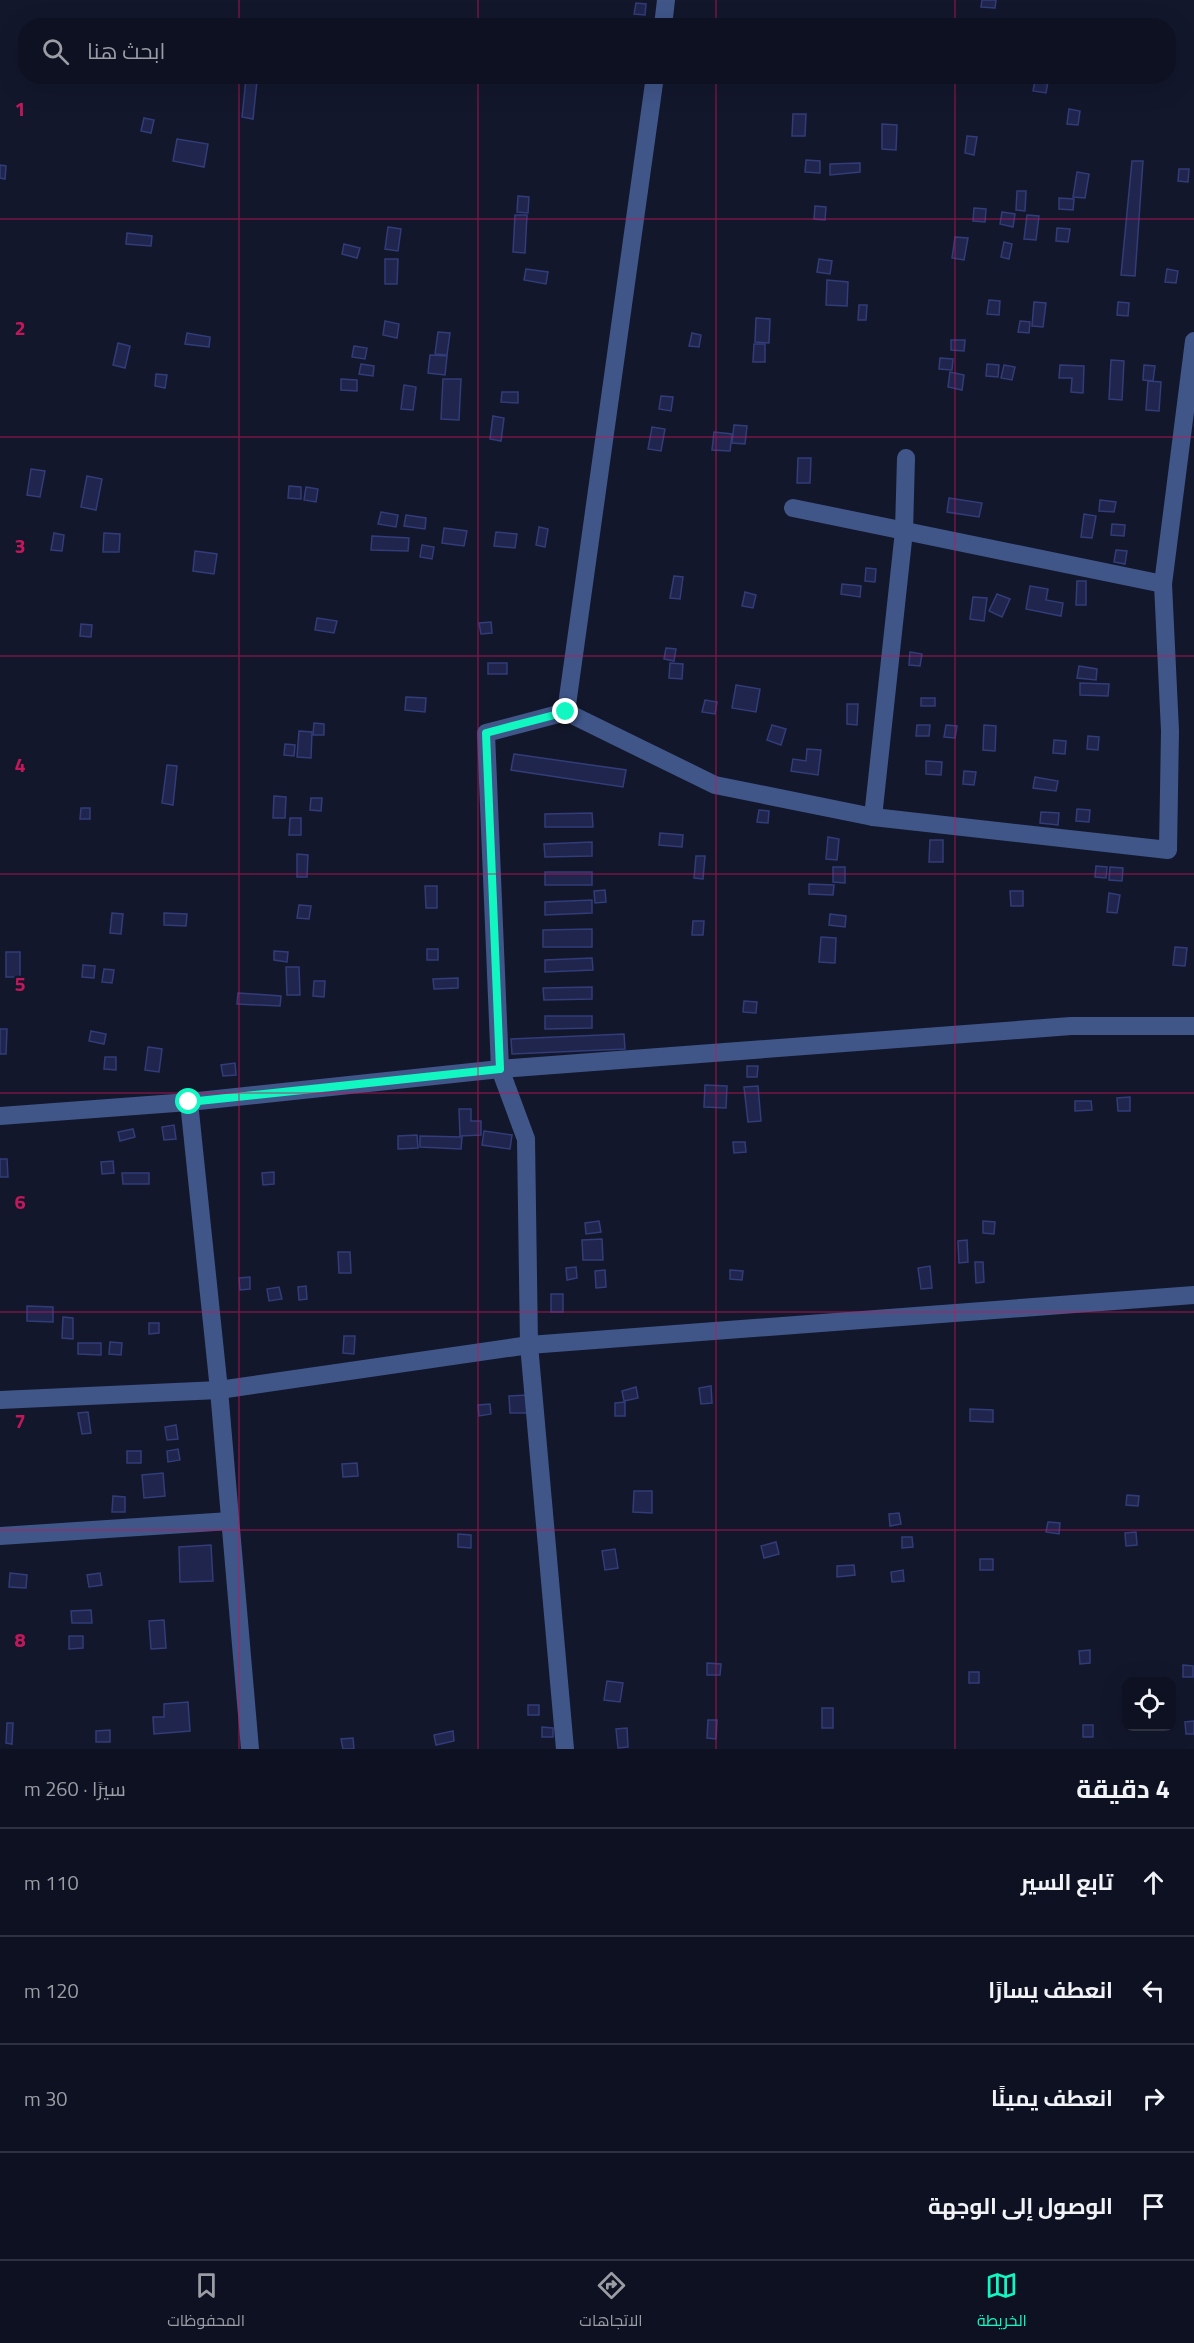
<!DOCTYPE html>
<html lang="ar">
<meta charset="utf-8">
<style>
:root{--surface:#0e1121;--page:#1c1f2e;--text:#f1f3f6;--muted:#9b9da5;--line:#2e313f;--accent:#12f7c1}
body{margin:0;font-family:"Titillium Web",Cairo,sans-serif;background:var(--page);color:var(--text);direction:rtl}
.controls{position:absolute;right:18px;bottom:18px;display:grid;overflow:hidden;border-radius:12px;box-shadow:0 6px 24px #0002}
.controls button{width:54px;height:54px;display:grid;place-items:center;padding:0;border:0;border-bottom:2px solid var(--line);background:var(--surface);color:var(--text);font:30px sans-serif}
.stop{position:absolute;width:18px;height:18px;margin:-14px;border:4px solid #12f7c1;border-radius:50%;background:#fff}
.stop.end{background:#12f7c1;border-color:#fff;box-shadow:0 2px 6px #0008}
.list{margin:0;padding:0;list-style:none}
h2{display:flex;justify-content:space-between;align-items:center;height:78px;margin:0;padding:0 24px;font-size:26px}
h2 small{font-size:20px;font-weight:400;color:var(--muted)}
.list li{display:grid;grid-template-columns:39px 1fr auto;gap:18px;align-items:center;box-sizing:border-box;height:108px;padding:0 24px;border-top:2px solid var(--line)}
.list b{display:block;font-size:22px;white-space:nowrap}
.list em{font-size:20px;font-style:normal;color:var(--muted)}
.icon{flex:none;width:33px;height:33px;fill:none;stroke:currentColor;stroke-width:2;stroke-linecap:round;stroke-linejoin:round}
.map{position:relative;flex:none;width:1194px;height:1749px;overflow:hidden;direction:ltr}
.search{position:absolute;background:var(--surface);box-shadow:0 6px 24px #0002;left:18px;right:18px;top:18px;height:66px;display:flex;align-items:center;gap:15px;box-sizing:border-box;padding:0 21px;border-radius:24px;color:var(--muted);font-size:22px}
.sheet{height:510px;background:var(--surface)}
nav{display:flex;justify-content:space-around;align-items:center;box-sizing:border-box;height:84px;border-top:2px solid var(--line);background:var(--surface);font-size:16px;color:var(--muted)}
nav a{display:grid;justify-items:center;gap:3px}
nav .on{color:var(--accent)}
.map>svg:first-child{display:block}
.building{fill:#1f254d;stroke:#323c78;stroke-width:1.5}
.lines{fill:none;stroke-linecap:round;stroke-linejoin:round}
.minor{stroke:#405689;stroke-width:18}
.route{stroke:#12f7c1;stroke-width:8}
.grid{fill:none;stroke:#c2185b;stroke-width:1.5;stroke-opacity:0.55}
.grid-label{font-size:20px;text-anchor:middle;font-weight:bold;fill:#c2185b;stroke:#13172c;stroke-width:4.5;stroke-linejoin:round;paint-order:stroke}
</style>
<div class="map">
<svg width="1194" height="1749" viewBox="0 0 1194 1749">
<rect width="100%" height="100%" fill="#13172c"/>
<g class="building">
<polygon points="982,0 996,0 995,8 981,7"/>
<polygon points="636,3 646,4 645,15 634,14"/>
<polygon points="287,76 301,76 300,83 286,81"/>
<polygon points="1036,76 1049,76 1046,93 1033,91"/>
<polygon points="246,79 257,81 253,119 242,117"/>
<polygon points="1069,109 1080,111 1078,125 1067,124"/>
<polygon points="793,114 806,114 805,136 792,136"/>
<polygon points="144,118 154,120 151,133 141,131"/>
<polygon points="882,124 897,125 896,150 882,149"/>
<polygon points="967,136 977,137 974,155 965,153"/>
<polygon points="177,139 208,144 204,167 173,161"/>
<polygon points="806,160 820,161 820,173 805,172"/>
<polygon points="1132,161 1143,161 1135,276 1121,275"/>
<polygon points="860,163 860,172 830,175 830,164"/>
<polygon points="0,165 6,166 5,179 0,178"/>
<polygon points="1179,169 1189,169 1188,182 1178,181"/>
<polygon points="1077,172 1089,174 1085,198 1073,197"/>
<polygon points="1017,191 1026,191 1025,211 1016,210"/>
<polygon points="518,196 529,197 528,213 517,212"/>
<polygon points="1059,198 1074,199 1073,210 1059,209"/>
<polygon points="815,206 826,207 825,220 814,219"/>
<polygon points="974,208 986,209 985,222 973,221"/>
<polygon points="1002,212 1015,214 1013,227 1000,224"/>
<polygon points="515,215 527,215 525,253 513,252"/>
<polygon points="1027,215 1039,216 1036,240 1024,239"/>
<polygon points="388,227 401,229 398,251 385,249"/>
<polygon points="1057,228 1070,229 1068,242 1056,241"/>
<polygon points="127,233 152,236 151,246 126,244"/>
<polygon points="955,237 968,238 964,260 952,258"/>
<polygon points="1004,242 1012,244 1009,259 1001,257"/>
<polygon points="344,244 360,248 357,258 342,254"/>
<polygon points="385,259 398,259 397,284 385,284"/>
<polygon points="819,259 832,261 830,274 817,272"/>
<polygon points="526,269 548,272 546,284 524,280"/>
<polygon points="1167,269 1178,271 1176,283 1165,282"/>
<polygon points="827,280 848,282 847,306 826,305"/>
<polygon points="989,300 1000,301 999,315 987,314"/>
<polygon points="1034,302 1046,303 1043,327 1032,326"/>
<polygon points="1118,302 1129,303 1128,316 1117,315"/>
<polygon points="859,305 867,305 866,320 858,320"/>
<polygon points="756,318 770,319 769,343 755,342"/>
<polygon points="385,321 399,324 397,338 383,335"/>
<polygon points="1020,321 1030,322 1029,333 1018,332"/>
<polygon points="438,332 450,333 447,355 435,354"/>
<polygon points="187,333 210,337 209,347 185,344"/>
<polygon points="692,333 701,335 699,347 689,346"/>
<polygon points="951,340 965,340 964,351 951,350"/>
<polygon points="118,343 130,346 125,368 113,365"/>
<polygon points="754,344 765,344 765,362 753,362"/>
<polygon points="354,346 367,348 365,359 352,357"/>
<polygon points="430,355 447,356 445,375 428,373"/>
<polygon points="940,358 953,359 952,370 939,369"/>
<polygon points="1111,360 1124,361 1122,400 1109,399"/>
<polygon points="361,364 374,366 373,376 359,374"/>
<polygon points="987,364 999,365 998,377 986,376"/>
<polygon points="1004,365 1015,367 1012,380 1001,378"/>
<polygon points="1060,365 1084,366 1083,393 1071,392 1072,378 1059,378"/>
<polygon points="1144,365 1155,366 1153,381 1143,380"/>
<polygon points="950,372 964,375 962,390 948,387"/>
<polygon points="156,374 167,375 165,388 155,386"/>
<polygon points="341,379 357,380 357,391 341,390"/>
<polygon points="443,379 461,379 459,420 441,419"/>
<polygon points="1148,381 1161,382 1159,411 1146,410"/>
<polygon points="404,385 416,387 413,410 401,409"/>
<polygon points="502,392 518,392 518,403 501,402"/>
<polygon points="661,396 673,397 671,411 659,409"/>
<polygon points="493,416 504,418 501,441 490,439"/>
<polygon points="734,425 747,426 745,444 732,443"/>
<polygon points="652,427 665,429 661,451 648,449"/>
<polygon points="714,432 732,434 730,451 712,450"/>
<polygon points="798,458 811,458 810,483 797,483"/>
<polygon points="31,469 45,471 40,497 27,495"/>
<polygon points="87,476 102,479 96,510 81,507"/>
<polygon points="289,486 301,487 301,499 288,498"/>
<polygon points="306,487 318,489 316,502 304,500"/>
<polygon points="949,498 982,503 979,517 947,512"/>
<polygon points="1100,500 1116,502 1114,512 1099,511"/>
<polygon points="381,512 398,515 396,527 378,524"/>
<polygon points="1084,514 1096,516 1092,538 1081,537"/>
<polygon points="406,515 426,518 425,529 404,526"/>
<polygon points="1112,524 1125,525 1124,536 1111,535"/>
<polygon points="539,527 548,529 545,547 536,545"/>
<polygon points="444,528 467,531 464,546 442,543"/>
<polygon points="496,532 517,534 515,548 494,546"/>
<polygon points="54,533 64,535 62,551 51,550"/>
<polygon points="104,533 120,534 119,552 103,552"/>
<polygon points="372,536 409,538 408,551 371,550"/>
<polygon points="422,545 434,547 432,559 420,557"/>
<polygon points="1116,550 1127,551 1125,564 1114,562"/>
<polygon points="195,551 217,554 214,574 193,571"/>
<polygon points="866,568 876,569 875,582 865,581"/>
<polygon points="674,576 683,577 680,599 670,598"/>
<polygon points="1077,581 1086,581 1086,605 1076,605"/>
<polygon points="842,584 861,586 860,597 841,594"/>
<polygon points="1030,586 1048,589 1046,600 1063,603 1061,616 1026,609"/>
<polygon points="745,592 756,595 753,608 742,606"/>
<polygon points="997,594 1010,599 1002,617 989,611"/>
<polygon points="973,597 987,598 984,621 970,619"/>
<polygon points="317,618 337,621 334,633 315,630"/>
<polygon points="491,622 492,633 481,634 479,623"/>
<polygon points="81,624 92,625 91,637 80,636"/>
<polygon points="666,648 676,649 674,661 664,659"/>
<polygon points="910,652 922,654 920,666 909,665"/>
<rect x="488" y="663" width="19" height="11"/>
<polygon points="670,663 683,664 682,679 669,678"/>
<polygon points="1079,666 1097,669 1096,680 1077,678"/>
<polygon points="1080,683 1109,684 1108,696 1080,695"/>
<polygon points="736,685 760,689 756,712 732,708"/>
<polygon points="406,697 426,698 425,712 405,710"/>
<rect x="921" y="698" width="14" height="8"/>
<polygon points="705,700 717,702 715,714 702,712"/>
<polygon points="847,704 858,704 857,725 847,724"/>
<polygon points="314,723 324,724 324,735 313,735"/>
<polygon points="772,725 786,729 781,745 767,740"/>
<polygon points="917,725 930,725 929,736 916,736"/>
<polygon points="946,725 957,726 955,738 944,737"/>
<polygon points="984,725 996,726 995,751 983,750"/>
<polygon points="299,731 312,732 311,758 297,757"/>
<polygon points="1088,736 1099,737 1098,750 1087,749"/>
<polygon points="1054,740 1066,741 1065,754 1053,753"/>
<polygon points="285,744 295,745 294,756 284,755"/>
<polygon points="807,749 821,750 818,775 791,771 793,759 806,761"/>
<polygon points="514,754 626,770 623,787 511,770"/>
<polygon points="926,761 942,762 941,775 926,774"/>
<polygon points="167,765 177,766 173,805 162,803"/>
<polygon points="964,771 976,772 974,785 963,784"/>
<polygon points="1035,777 1058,781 1056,791 1033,788"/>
<polygon points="274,796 286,797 285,818 273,818"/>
<polygon points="311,798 322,798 321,811 310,810"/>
<polygon points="81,808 90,808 90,819 80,819"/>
<polygon points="1077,809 1090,810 1089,822 1076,821"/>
<polygon points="759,810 769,811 768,823 757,822"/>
<polygon points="1041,812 1059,813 1058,825 1040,823"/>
<polygon points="592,813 593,827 545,827 545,814"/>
<polygon points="290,818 301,818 301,835 289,835"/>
<polygon points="660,833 683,835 682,847 659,845"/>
<polygon points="828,837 839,839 837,860 826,859"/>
<polygon points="930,840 943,840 943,862 929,862"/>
<polygon points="592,842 592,856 545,857 544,844"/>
<polygon points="297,854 308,855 307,877 297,877"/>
<polygon points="696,856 705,856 703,879 694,878"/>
<polygon points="1096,866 1107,867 1106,878 1095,877"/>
<polygon points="833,867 845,867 845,883 833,882"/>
<polygon points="1110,867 1123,868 1122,881 1109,880"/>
<rect x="545" y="872" width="47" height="13"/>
<polygon points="809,884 834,885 833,895 809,894"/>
<polygon points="425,886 437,886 437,908 426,908"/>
<polygon points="605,890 606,902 595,903 594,891"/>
<polygon points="1010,891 1023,891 1023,906 1011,906"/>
<polygon points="1109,893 1120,895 1117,913 1107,912"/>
<polygon points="592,900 592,913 545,915 545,902"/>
<polygon points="299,905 311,906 309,919 297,918"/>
<polygon points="112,913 123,914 121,934 110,933"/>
<polygon points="164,913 187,914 186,926 164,925"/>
<polygon points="830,914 846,916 845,927 829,925"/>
<polygon points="693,921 704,921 703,935 692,935"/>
<polygon points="592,929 592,947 543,947 543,930"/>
<polygon points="821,937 836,938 835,963 819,962"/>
<polygon points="1175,947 1187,948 1185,966 1173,965"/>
<rect x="427" y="949" width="11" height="11"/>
<polygon points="274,951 288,952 287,962 274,960"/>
<rect x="6" y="952" width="14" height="25"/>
<polygon points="592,958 593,970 545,972 545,960"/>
<polygon points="83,965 95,966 94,978 82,977"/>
<polygon points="286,967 299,967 300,995 287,995"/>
<polygon points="104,969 114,970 112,983 102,982"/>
<polygon points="458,978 458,988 434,989 433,979"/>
<polygon points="314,981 325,981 324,997 313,996"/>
<polygon points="592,987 592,999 544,1000 543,988"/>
<polygon points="238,993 281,996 280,1006 237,1004"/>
<polygon points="744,1001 757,1002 756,1013 743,1012"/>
<polygon points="545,1016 592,1016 592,1028 545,1029"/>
<polygon points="0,1029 7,1029 6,1054 0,1054"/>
<polygon points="91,1031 106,1034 104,1044 89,1041"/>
<polygon points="624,1034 625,1049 512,1054 511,1039"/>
<polygon points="148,1047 162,1049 159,1072 145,1070"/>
<polygon points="105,1057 116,1057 116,1070 104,1069"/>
<polygon points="235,1063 236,1075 223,1076 221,1065"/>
<polygon points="747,1066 758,1066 757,1077 747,1077"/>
<polygon points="705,1085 727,1086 726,1108 704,1107"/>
<polygon points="758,1086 761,1121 748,1122 744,1087"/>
<polygon points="1130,1097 1130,1111 1118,1111 1117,1098"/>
<polygon points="1075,1101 1091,1101 1092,1110 1075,1111"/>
<polygon points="459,1109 471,1109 471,1121 481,1121 481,1135 460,1136"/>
<polygon points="174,1125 176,1139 164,1140 162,1127"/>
<polygon points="133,1129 135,1137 120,1141 118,1132"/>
<polygon points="484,1131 512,1135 510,1149 482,1145"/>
<polygon points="417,1135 418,1148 398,1149 398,1136"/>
<polygon points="420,1136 462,1137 461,1149 420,1147"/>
<polygon points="733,1142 745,1142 746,1152 734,1153"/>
<polygon points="0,1159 7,1159 8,1177 0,1177"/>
<polygon points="113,1161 114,1173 102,1174 101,1162"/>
<polygon points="274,1172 274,1184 263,1185 262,1173"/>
<polygon points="122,1173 149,1173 149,1184 123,1184"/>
<polygon points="599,1221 601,1232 586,1234 585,1223"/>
<polygon points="983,1221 995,1222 994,1234 983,1233"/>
<polygon points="602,1239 603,1260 583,1260 582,1240"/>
<polygon points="967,1240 968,1262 959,1263 958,1241"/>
<polygon points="338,1252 350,1252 351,1273 339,1273"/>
<polygon points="975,1262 983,1262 984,1282 976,1283"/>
<polygon points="930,1266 932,1288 921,1289 918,1268"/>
<polygon points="576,1267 577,1278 567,1280 566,1268"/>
<polygon points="605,1270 606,1287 596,1288 595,1271"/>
<polygon points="730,1270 743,1271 742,1280 730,1279"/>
<polygon points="250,1277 250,1289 240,1290 239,1278"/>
<polygon points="306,1286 307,1299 299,1300 298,1287"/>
<polygon points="279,1287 282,1299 269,1301 267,1289"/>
<rect x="551" y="1294" width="12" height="18"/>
<polygon points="27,1306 53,1307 53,1322 27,1321"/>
<polygon points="63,1317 73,1318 73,1339 62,1338"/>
<polygon points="149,1323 159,1323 159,1333 149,1334"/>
<polygon points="344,1336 355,1336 354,1354 343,1353"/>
<polygon points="110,1342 122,1343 121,1355 109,1354"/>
<polygon points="78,1343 101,1343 101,1355 78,1354"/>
<polygon points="711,1386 712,1403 701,1404 699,1388"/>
<polygon points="636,1387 638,1398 624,1401 622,1391"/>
<polygon points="528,1395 528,1413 510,1413 509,1396"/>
<polygon points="625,1402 625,1416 615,1416 615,1403"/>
<polygon points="490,1404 491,1414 479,1416 478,1405"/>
<polygon points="970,1409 993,1410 993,1422 970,1421"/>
<polygon points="88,1412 91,1433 82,1434 78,1413"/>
<polygon points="176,1425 178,1439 167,1440 165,1427"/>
<polygon points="178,1449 180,1460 168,1462 167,1451"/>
<rect x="127" y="1451" width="14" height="12"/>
<polygon points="357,1463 358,1476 343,1477 342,1464"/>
<polygon points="163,1473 165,1496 144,1498 142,1475"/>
<polygon points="634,1491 652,1491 652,1513 633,1512"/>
<polygon points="1127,1495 1139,1496 1138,1506 1126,1505"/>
<polygon points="113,1496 125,1497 125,1512 112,1512"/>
<polygon points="899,1513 901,1524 890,1526 889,1514"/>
<polygon points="1048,1522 1060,1523 1059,1534 1046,1532"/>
<polygon points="1136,1532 1137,1545 1126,1546 1125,1533"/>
<polygon points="458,1534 471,1535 471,1548 458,1547"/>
<polygon points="902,1537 912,1537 913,1547 902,1548"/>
<polygon points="776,1542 779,1554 764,1558 761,1546"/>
<polygon points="211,1545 213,1581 180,1582 179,1547"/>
<polygon points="615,1549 618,1568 605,1570 602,1551"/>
<rect x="980" y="1559" width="13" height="11"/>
<polygon points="854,1565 855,1575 837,1577 837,1566"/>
<polygon points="903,1570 904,1581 892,1582 891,1572"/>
<polygon points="10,1573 27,1575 26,1588 9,1587"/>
<polygon points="100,1573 102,1585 89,1587 87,1575"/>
<polygon points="91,1610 92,1623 72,1623 71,1611"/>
<polygon points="164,1620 166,1648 151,1649 149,1621"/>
<polygon points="69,1636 83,1636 83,1648 69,1649"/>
<polygon points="1090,1650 1090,1663 1080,1664 1079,1651"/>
<polygon points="707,1663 721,1664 720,1675 707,1675"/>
<polygon points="1183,1665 1193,1666 1193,1677 1183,1677"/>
<rect x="969" y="1672" width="10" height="11"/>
<polygon points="607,1681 623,1683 620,1702 604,1700"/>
<polygon points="188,1702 190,1731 154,1734 153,1717 164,1717 164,1704"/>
<rect x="528" y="1705" width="11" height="10"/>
<rect x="822" y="1708" width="11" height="20"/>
<polygon points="708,1720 717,1720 716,1739 707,1738"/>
<polygon points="1194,1721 1194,1734 1186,1734 1185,1722"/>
<polygon points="7,1723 13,1723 12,1744 6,1743"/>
<rect x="1083" y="1725" width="10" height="12"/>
<polygon points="542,1727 553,1728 553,1737 542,1737"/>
<polygon points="627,1728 628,1747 618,1748 616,1729"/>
<polygon points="110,1730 110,1742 96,1742 96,1731"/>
<polygon points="453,1731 454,1741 436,1745 434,1735"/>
<polygon points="353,1738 354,1749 343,1749 341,1739"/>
</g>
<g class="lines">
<g class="minor">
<polyline points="663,26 666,0"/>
<polyline points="793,508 1163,584"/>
<polyline points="566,712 655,76"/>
<polyline points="873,817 904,531 906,458"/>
<polyline points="189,1102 219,1390 250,1749"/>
<polyline points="0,1116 189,1102 500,1069 1071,1026 1194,1026"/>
<polyline points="0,1400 219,1390 529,1345 1194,1295"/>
<polyline points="0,1536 230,1521"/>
<polyline points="565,1749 529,1345 526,1139 500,1069 486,733 566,712 715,785 873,817 1168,850 1170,731 1163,584 1194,341"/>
</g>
</g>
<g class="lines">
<polyline class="route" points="189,1102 500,1069 486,733 566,712"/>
</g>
<path class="grid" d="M 239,0 L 239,26M 478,0 L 478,26M 716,0 L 716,26M 955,0 L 955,26M 239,76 L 239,1749M 478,76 L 478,1749M 716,76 L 716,1749M 955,76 L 955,1749M 0,219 L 1194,219M 0,437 L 1194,437M 0,656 L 1194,656M 0,874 L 1194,874M 0,1093 L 1194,1093M 0,1312 L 1194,1312M 0,1530 L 1194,1530"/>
<g class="grid-label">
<text x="20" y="116">1</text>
<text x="20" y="335">2</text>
<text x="20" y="553">3</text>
<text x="20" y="772">4</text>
<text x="20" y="991">5</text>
<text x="20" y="1209">6</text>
<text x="20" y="1428">7</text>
<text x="20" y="1647">8</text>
</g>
</svg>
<div class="controls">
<button><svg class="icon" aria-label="locate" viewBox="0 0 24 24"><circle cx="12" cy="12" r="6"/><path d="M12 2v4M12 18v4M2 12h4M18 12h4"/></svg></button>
</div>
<div class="stop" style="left:189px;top:1102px"></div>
<div class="stop end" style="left:566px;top:712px"></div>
<div class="search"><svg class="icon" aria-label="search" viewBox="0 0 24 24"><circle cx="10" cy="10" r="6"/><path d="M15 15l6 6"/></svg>ابحث هنا</div>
</div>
<section class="sheet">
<h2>4 دقيقة<small>سيرًا · 260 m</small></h2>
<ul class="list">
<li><svg class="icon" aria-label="ahead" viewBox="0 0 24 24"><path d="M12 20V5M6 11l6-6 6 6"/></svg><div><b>تابع السير</b></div><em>110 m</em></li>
<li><svg class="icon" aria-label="left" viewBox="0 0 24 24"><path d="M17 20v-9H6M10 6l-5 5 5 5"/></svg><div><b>انعطف يسارًا</b></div><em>120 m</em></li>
<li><svg class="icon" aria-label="right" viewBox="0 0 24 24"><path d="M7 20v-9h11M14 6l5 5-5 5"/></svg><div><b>انعطف يمينًا</b></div><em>30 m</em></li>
<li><svg class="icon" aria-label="arrive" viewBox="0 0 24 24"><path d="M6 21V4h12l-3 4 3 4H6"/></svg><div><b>الوصول إلى الوجهة</b></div></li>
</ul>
</section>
<nav>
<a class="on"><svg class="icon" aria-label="map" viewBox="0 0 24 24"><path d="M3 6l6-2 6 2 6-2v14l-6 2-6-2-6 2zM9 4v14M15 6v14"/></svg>الخريطة</a>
<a><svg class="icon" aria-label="directions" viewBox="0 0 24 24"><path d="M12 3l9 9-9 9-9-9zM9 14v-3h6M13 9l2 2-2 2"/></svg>الاتجاهات</a>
<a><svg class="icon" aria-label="saved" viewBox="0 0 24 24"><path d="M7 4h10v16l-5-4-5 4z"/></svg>المحفوظات</a>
</nav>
